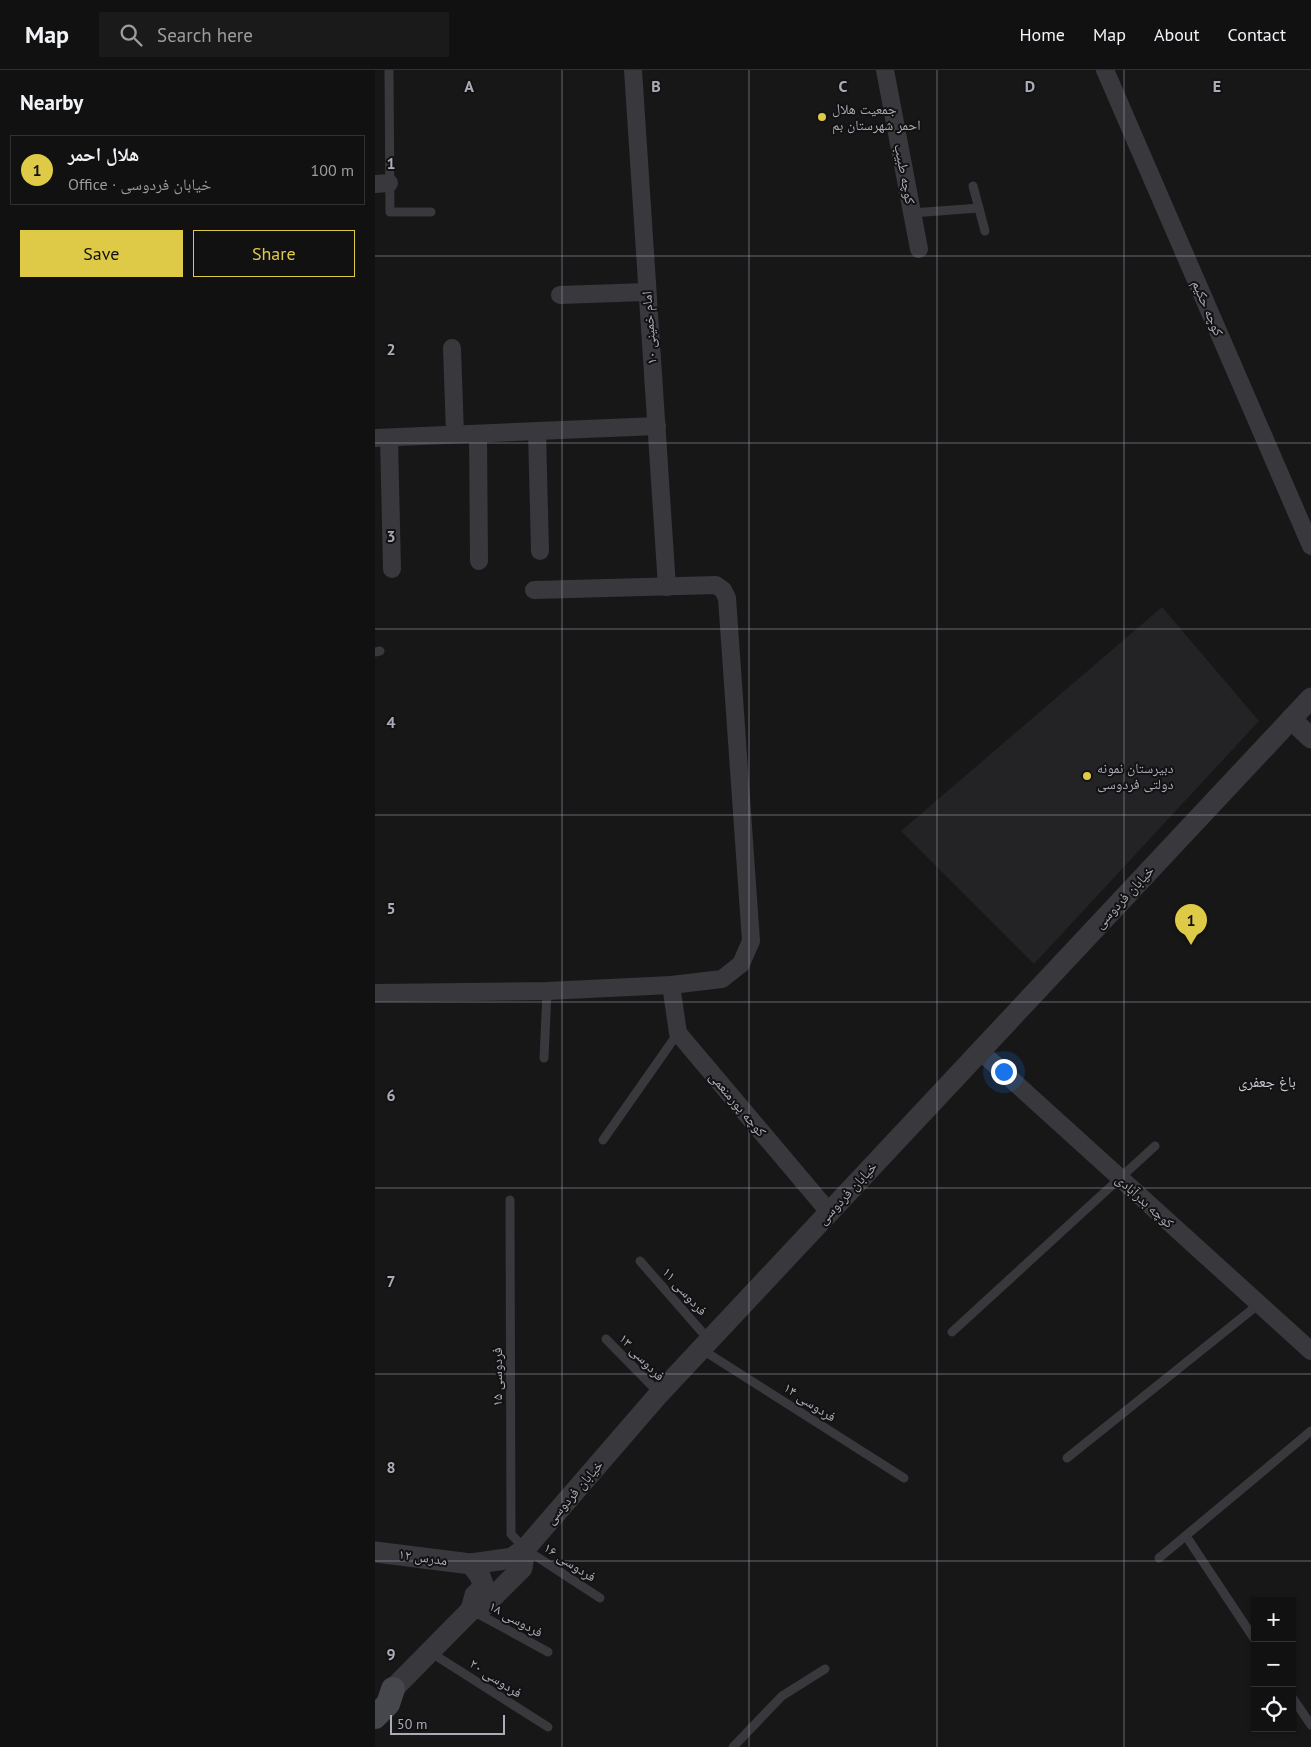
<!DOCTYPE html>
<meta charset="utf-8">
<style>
:root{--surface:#111112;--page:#1a1a1b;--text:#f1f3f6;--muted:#9c9d9f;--line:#303132;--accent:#dfca48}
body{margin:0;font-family:"PT Sans","Noto Naskh Arabic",sans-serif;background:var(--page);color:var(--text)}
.controls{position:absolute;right:15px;bottom:15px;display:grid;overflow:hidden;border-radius:0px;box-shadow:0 1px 4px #0004}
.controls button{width:45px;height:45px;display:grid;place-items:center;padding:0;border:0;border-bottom:1px solid var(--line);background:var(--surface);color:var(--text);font:25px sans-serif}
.scale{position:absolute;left:15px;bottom:12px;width:115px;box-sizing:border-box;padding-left:5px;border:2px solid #aaacb7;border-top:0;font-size:14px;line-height:18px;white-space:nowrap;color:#aaacb7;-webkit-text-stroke:4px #121213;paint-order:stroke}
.you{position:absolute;left:628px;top:1001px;width:18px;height:18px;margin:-12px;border:4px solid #fff;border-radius:50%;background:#1a73e8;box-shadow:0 0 0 8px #1a73e833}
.badge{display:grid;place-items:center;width:32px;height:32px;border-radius:50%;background:var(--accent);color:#111;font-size:16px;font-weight:700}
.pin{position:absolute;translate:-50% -41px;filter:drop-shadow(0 1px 2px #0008)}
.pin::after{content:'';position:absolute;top:26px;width:18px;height:15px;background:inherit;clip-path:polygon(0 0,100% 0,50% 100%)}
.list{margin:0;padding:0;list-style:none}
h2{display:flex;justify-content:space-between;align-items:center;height:65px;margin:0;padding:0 20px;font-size:21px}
h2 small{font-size:16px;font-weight:400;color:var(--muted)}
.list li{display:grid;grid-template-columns:32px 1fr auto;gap:15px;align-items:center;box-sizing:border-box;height:70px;margin:0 10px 10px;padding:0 10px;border:1px solid var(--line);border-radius:0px}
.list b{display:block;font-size:19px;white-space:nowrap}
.list p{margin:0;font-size:16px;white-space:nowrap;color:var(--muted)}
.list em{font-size:16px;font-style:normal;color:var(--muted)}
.actions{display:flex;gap:10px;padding:15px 20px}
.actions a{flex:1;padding:11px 0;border:1px solid var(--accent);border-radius:0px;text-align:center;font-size:18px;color:var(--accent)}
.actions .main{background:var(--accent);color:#111}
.icon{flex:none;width:28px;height:28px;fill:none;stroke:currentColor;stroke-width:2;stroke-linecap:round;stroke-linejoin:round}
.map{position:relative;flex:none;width:936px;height:1677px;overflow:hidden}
header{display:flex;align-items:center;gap:30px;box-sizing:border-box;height:70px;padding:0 25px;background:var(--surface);border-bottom:1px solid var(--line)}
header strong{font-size:24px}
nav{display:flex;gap:28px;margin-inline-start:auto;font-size:18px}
.search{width:350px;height:45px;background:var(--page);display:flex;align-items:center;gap:12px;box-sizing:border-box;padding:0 18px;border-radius:0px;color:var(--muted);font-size:19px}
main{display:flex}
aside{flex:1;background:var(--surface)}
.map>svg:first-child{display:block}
.built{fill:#232325}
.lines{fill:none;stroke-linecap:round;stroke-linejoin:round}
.service{stroke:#38383d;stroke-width:9}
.minor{stroke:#38383d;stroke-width:18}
.tertiary{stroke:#38383d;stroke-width:21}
.secondary{stroke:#46474d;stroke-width:24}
.grid{fill:none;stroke:#aaacb7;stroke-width:1;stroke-opacity:0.55}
.poi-dot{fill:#dfca48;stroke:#121213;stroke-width:2}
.labels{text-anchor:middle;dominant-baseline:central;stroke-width:4;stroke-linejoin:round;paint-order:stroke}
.poi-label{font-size:14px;fill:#aaacb7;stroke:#121213;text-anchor:start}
.street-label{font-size:14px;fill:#aaacb7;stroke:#121213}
.neighbourhood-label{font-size:15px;fill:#cbcbd3;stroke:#121213}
.grid-label{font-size:16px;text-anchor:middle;font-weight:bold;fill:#aaacb7;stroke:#121213;stroke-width:4;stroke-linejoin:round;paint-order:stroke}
</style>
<header>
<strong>Map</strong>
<div class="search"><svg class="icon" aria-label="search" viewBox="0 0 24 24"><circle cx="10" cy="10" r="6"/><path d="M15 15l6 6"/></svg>Search here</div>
<nav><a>Home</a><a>Map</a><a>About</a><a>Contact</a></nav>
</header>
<main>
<aside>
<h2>Nearby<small></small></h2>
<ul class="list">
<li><span class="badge">1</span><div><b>هلال احمر</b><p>Office · خیابان فردوسی</p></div><em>100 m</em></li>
</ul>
<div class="actions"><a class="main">Save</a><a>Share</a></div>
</aside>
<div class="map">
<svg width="936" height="1677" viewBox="0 0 936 1677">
<rect width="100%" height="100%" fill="#171718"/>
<polygon class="built" points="787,537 884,651 659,894 526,761"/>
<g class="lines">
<g class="service">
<polyline points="14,0 15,142 56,142"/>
<polyline points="598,116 610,161"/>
<polyline points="537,143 604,138"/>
<polyline points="0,582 5,581"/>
<polyline points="169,988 172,921"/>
<polyline points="228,1070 303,963"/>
<polyline points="135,1130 136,1464 150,1479 225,1528"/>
<polyline points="265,1191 334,1270"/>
<polyline points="577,1262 780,1076"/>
<polyline points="231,1269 284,1323"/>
<polyline points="326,1279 529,1408"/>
<polyline points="692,1388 884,1234"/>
<polyline points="811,1466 880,1570"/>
<polyline points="784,1488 936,1361"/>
<polyline points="98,1541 173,1582"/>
<polyline points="55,1582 173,1657"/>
<polyline points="917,1627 936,1655"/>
<polyline points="358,1677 407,1626 450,1599"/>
</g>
<g class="minor">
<polyline points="258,0 292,517"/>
<polyline points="510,0 544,179"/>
<polyline points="730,0 936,476"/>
<polyline points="0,114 14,113"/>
<polyline points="185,225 271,222"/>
<polyline points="77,278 80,364"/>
<polyline points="162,361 165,481"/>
<polyline points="103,364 104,491"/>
<polyline points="0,368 282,356"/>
<polyline points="14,368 17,499"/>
<polyline points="296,915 303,963 454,1142"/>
<polyline points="0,923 172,921 296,915 347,909 366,894 376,871 352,528 348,520 341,515 159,520"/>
<polyline points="605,981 936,1281"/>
</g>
<g class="tertiary">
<polyline points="916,649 936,668"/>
<polyline points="0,1482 96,1494 137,1488 150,1479"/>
<polyline points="96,1540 100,1525 109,1517 105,1506 96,1494"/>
<polyline points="18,1619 96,1540 110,1535 147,1498 150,1479 284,1324 936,628"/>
</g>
<polyline class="secondary" points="0,1647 13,1634 18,1619"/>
</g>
<path class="grid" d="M 187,0 L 187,1677M 374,0 L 374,1677M 562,0 L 562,1677M 749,0 L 749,1677M 0,186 L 936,186M 0,373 L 936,373M 0,559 L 936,559M 0,745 L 936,745M 0,932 L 936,932M 0,1118 L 936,1118M 0,1304 L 936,1304M 0,1491 L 936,1491"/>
<g class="poi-dot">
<circle cx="447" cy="47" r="5"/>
<circle cx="712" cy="706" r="5"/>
</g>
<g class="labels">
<g class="poi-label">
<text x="457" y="39">جمعیت هلال<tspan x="457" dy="16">احمر شهرستان بم</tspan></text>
<text x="722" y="698">دبیرستان نمونه<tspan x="722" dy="16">دولتی فردوسی</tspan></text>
</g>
<g class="street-label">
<text transform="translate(530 104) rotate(79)">کوچه طبیب</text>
<text transform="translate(833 238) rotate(67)">کوچه حکیم</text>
<text transform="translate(274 258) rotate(-94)">امام خمینی ۱۰</text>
<text transform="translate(749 827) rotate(-47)">خیابان فردوسی</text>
<text transform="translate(363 1034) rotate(50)">کوچه پورمنعمی</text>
<text transform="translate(472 1123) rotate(-47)">خیابان فردوسی</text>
<text transform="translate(770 1131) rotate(42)">کوچه بدرآبادی</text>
<text transform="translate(310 1221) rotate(48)">فردوسی ۱۱</text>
<text transform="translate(267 1287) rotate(46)">فردوسی ۱۳</text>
<text transform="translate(122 1307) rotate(-90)">فردوسی ۱۵</text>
<text transform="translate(435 1332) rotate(33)">فردوسی ۱۴</text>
<text transform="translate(199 1422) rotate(-49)">خیابان فردوسی</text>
<text transform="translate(48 1487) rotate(8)">مدرس ۱۲</text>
<text transform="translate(195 1492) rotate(33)">فردوسی ۱۶</text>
<text transform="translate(141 1549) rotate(29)">فردوسی ۱۸</text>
<text transform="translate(121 1608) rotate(33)">فردوسی ۲۰</text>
</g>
<g class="neighbourhood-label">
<text x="892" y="1011">باغ جعفری</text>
</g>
</g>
<g class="grid-label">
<text x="94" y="22">A</text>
<text x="281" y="22">B</text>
<text x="468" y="22">C</text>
<text x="655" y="22">D</text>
<text x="842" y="22">E</text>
<text x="16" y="99">1</text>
<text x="16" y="285">2</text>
<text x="16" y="472">3</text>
<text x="16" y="658">4</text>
<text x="16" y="844">5</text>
<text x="16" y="1031">6</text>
<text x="16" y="1217">7</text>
<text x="16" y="1403">8</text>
<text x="16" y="1590">9</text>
</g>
</svg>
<div class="controls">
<button>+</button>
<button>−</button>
<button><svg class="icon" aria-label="locate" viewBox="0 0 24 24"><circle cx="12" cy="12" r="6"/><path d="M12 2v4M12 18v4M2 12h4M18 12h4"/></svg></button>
</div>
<div class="scale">50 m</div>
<div class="you"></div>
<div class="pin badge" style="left:816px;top:875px">1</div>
</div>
</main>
